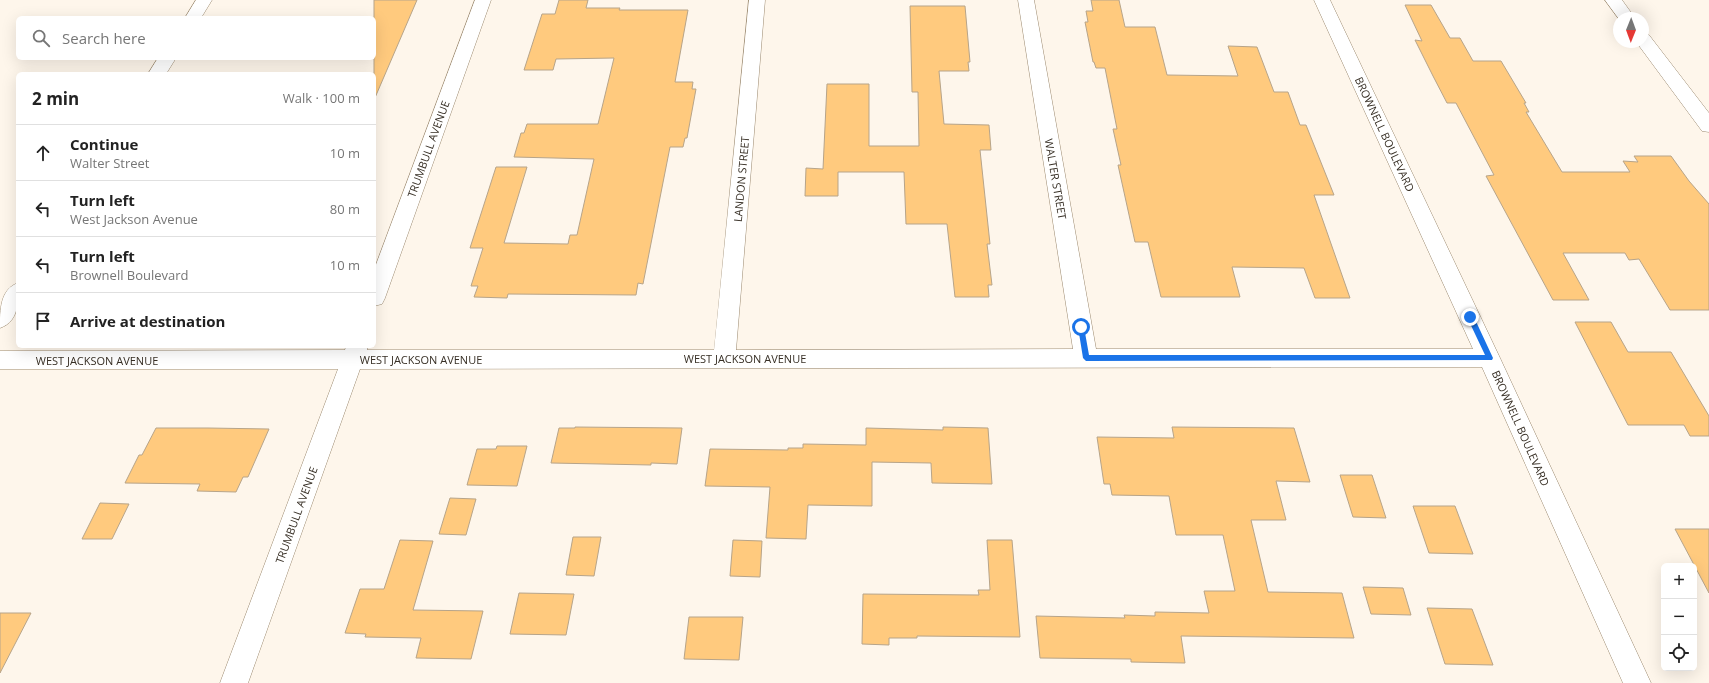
<!DOCTYPE html>
<meta charset="utf-8">
<style>
:root{--surface:#fff;--page:#f2f2f2;--text:#222;--muted:#767676;--line:#e0e0e0}
body{margin:0;font-family:"Open Sans",sans-serif;background:var(--page);color:var(--text)}
.controls{position:absolute;right:12px;bottom:12px;display:grid;overflow:hidden;border-radius:6px;box-shadow:0 4px 16px #0002}
.controls button{width:36px;height:36px;display:grid;place-items:center;padding:0;border:0;border-bottom:1px solid var(--line);background:var(--surface);color:var(--text);font:20px sans-serif}
.compass{position:absolute;left:1613px;top:12px;width:36px;height:36px;border-radius:50%;background:var(--surface);box-shadow:0 4px 16px #0002;rotate:181deg}
.stop{position:absolute;width:12px;height:12px;margin:-9px;border:3px solid #1a73e8;border-radius:50%;background:#fff}
.stop.end{background:#1a73e8;border-color:#fff;box-shadow:0 1px 4px #0008}
.list{margin:0;padding:0;list-style:none}
h2{display:flex;justify-content:space-between;align-items:center;height:52px;margin:0;padding:0 16px;font-size:17px}
h2 small{font-size:13px;font-weight:400;color:var(--muted)}
.list li{display:grid;grid-template-columns:26px 1fr auto;gap:12px;align-items:center;box-sizing:border-box;height:56px;padding:0 16px;border-top:1px solid var(--line)}
.list b{display:block;font-size:15px;white-space:nowrap}
.list p{margin:0;font-size:13px;white-space:nowrap;color:var(--muted)}
.list em{font-size:13px;font-style:normal;color:var(--muted)}
.icon{flex:none;width:22px;height:22px;fill:none;stroke:currentColor;stroke-width:2;stroke-linecap:round;stroke-linejoin:round}
.map{position:relative;flex:none;width:1709px;height:683px;overflow:hidden}
.search{position:absolute;background:var(--surface);box-shadow:0 4px 16px #0002;left:16px;top:16px;width:360px;height:44px;display:flex;align-items:center;gap:10px;box-sizing:border-box;padding:0 14px;border-radius:6px;color:var(--muted);font-size:15px}
.panel{position:absolute;background:var(--surface);box-shadow:0 4px 16px #0002;left:16px;top:72px;width:360px;height:276px;border-radius:6px}
.map>svg:first-child{display:block}
.building{fill:#ffca7e;stroke:#b7a489}
.lines{fill:none;stroke-linecap:round;stroke-linejoin:round}
.minor-casing{stroke:#9b896f;stroke-width:1}
.minor{fill:#fff;fill-rule:evenodd}
.route{fill:#1a73e8}
.labels{text-anchor:middle;dominant-baseline:central;stroke-width:3;stroke-linejoin:round;paint-order:stroke}
.street-label{font-size:11px;fill:#372f25;stroke:#fff}
</style>
<div class="map">
<svg width="1709" height="683" viewBox="0 0 1709 683">
<rect width="100%" height="100%" fill="#fef6eb"/>
<g class="building">
<polygon points="374,0 417,0 374,100"/>
<polygon points="559,0 588,0 586,8 620,8 619,10 688,10 675,82 693,82 692,89 696,89 687,138 685,138 683,147 670,147 643,284 638,283 636,295 508,294 507,298 474,297 478,286 471,286 483,248 470,248 496,167 527,167 504,243 568,244 570,235 577,235 594,159 514,157 521,133 524,133 527,124 598,124 614,58 556,59 553,70 524,70 542,14 555,14"/>
<polygon points="1091,0 1119,0 1125,27 1155,27 1167,75 1238,76 1228,46 1257,47 1274,92 1288,92 1300,125 1306,125 1334,195 1314,195 1350,298 1315,298 1304,268 1232,267 1240,297 1161,297 1148,242 1135,242 1118,165 1121,165 1113,129 1117,129 1105,68 1096,68 1094,62 1093,62 1085,22 1088,22 1086,11 1093,11"/>
<polygon points="1405,5 1431,5 1450,38 1460,38 1473,61 1501,61 1526,103 1524,103 1529,112 1526,112 1562,172 1630,172 1623,161 1638,162 1634,156 1671,156 1689,181 1709,204 1709,310 1670,310 1639,259 1629,260 1625,253 1563,253 1589,300 1553,300 1486,176 1494,175 1456,103 1447,103 1433,76 1415,40 1422,41"/>
<polygon points="910,6 965,6 970,62 968,62 969,71 939,71 944,124 989,125 991,150 980,150 990,244 987,244 992,285 988,285 989,297 955,297 947,224 906,224 904,172 838,172 838,196 805,196 806,168 823,169 827,84 869,84 869,146 919,146 918,92 912,92"/>
<polygon points="1575,322 1611,322 1628,352 1671,352 1709,416 1709,436 1690,436 1684,425 1628,425"/>
<polygon points="575,427 682,428 677,464 651,463 651,465 551,463 559,428 575,428"/>
<polygon points="943,427 988,428 992,484 932,483 931,463 872,462 872,506 808,505 806,539 766,538 770,487 705,486 710,449 788,450 788,448 803,448 803,444 866,445 866,428 943,430"/>
<polygon points="1172,427 1294,428 1310,482 1276,481 1286,520 1251,520 1268,592 1342,593 1354,638 1181,636 1185,663 1131,662 1131,659 1040,658 1036,616 1125,618 1124,615 1155,616 1155,612 1209,613 1204,591 1235,591 1223,535 1176,535 1169,496 1112,495 1110,484 1104,484 1097,437 1174,438"/>
<polygon points="156,428 208,428 269,429 248,477 243,477 236,492 197,491 200,484 125,483 139,455 142,455"/>
<polygon points="497,446 527,446 517,486 467,485 477,449 496,449"/>
<polygon points="1340,475 1372,475 1386,518 1353,517"/>
<polygon points="450,498 476,499 466,535 439,534"/>
<polygon points="100,503 129,504 112,539 82,539"/>
<polygon points="1413,506 1455,506 1473,554 1429,553"/>
<polygon points="1675,529 1709,529 1709,593"/>
<polygon points="573,537 601,537 594,576 566,575"/>
<polygon points="400,540 433,541 413,610 483,611 471,659 416,658 421,638 365,637 366,634 345,633 360,589 384,589"/>
<polygon points="733,540 762,541 760,577 730,576"/>
<polygon points="987,540 1012,540 1020,637 917,636 917,638 889,638 889,645 862,644 863,594 979,595 978,590 990,590"/>
<polygon points="1363,587 1403,588 1411,615 1371,614"/>
<polygon points="519,593 574,594 566,635 510,634"/>
<polygon points="1427,608 1472,609 1493,665 1445,664"/>
<polygon points="0,613 31,613 0,673"/>
<polygon points="689,617 743,617 739,660 684,659"/>
</g>
<g class="lines">
<g class="minor-casing">
<g id="minor">
<polygon points="196,0 212,0 201,18 185,18"/>
<polygon points="475,0 491,0 385,298 382,304 374,306 374,270"/>
<polygon points="749,0 765,0 736,350 1073,349 1018,0 1034,0 1096,349 1473,349 1314,0 1330,0 1500,358 1651,683 1623,683 1482,367 360,369 248,683 220,683 338,369 0,369 0,351 345,350 346,346 368,346 367,350 714,350"/>
<polygon points="1605,0 1622,0 1635,18 1619,19"/>
<polygon points="1643,34 1649,35 1709,113 1709,132 1702,131 1637,43 1643,42"/>
<polygon points="158,58 176,58 166,74 148,74"/>
<path d="M 18,283 C 18,300 20,321 0,328 C 0,310 0,289 18,283 Z"/>
</g>
</g>
<use href="#minor" class="minor"/>
</g>
<polygon class="route" points="1468,315 1473,315 1493,358 1492,360 1086,361 1083,358 1078,327 1081,325 1084,327 1089,355 1485,355 1467,317"/>
<g class="labels">
<g class="street-label">
<text transform="translate(1385 134) rotate(65)">BROWNELL BOULEVARD</text>
<text transform="translate(428 149) rotate(-70)">TRUMBULL AVENUE</text>
<text transform="translate(741 179) rotate(-85)">LANDON STREET</text>
<text transform="translate(1056 179) rotate(80)">WALTER STREET</text>
<text x="745" y="358">WEST JACKSON AVENUE</text>
<text x="421" y="359">WEST JACKSON AVENUE</text>
<text x="97" y="360">WEST JACKSON AVENUE</text>
<text transform="translate(1521 428) rotate(66)">BROWNELL BOULEVARD</text>
<text transform="translate(296 515) rotate(-70)">TRUMBULL AVENUE</text>
</g>
</g>
</svg>
<div class="controls">
<button>+</button>
<button>−</button>
<button><svg class="icon" aria-label="locate" viewBox="0 0 24 24"><circle cx="12" cy="12" r="6"/><path d="M12 2v4M12 18v4M2 12h4M18 12h4"/></svg></button>
</div>
<svg class="compass" viewBox="-18 -18 36 36"><path d="M0-13l5 13h-10z" fill="#e53935"/><path d="M0 13l5-13h-10z" fill="#767676"/></svg>
<div class="stop" style="left:1081px;top:327px"></div>
<div class="stop end" style="left:1470px;top:317px"></div>
<div class="search"><svg class="icon" aria-label="search" viewBox="0 0 24 24"><circle cx="10" cy="10" r="6"/><path d="M15 15l6 6"/></svg>Search here</div>
<section class="panel">
<h2>2 min<small>Walk · 100 m</small></h2>
<ul class="list">
<li><svg class="icon" aria-label="ahead" viewBox="0 0 24 24"><path d="M12 20V5M6 11l6-6 6 6"/></svg><div><b>Continue</b><p>Walter Street</p></div><em>10 m</em></li>
<li><svg class="icon" aria-label="left" viewBox="0 0 24 24"><path d="M17 20v-9H6M10 6l-5 5 5 5"/></svg><div><b>Turn left</b><p>West Jackson Avenue</p></div><em>80 m</em></li>
<li><svg class="icon" aria-label="left" viewBox="0 0 24 24"><path d="M17 20v-9H6M10 6l-5 5 5 5"/></svg><div><b>Turn left</b><p>Brownell Boulevard</p></div><em>10 m</em></li>
<li><svg class="icon" aria-label="arrive" viewBox="0 0 24 24"><path d="M6 21V4h12l-3 4 3 4H6"/></svg><div><b>Arrive at destination</b></div></li>
</ul>
</section>
</div>
